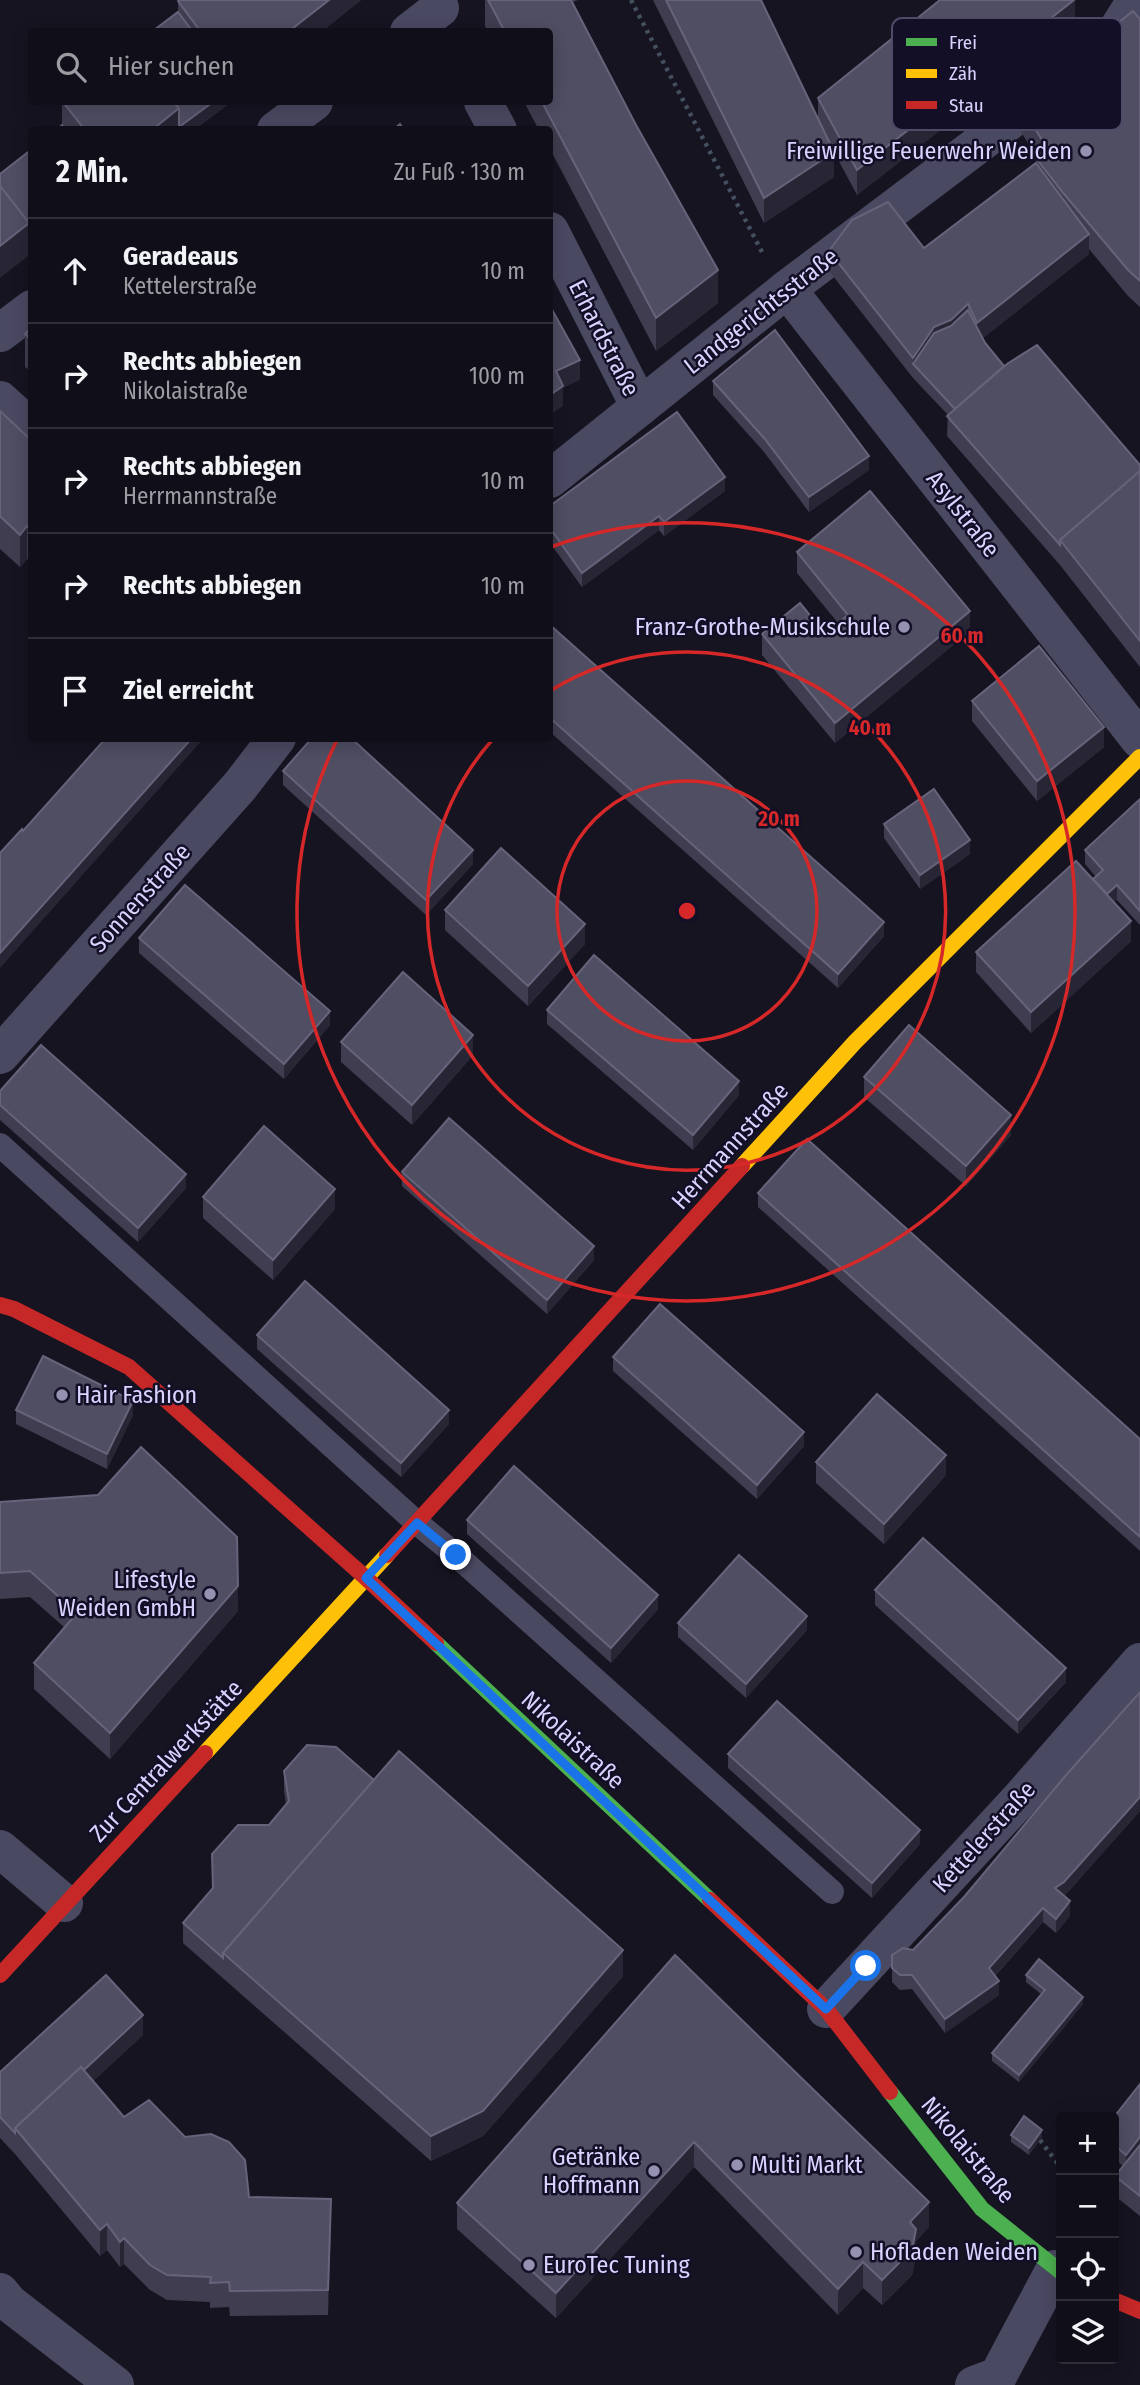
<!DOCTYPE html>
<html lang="de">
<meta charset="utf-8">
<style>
:root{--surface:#100f19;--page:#191822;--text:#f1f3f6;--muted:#9c9ca2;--line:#302f38}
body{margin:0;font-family:"Fira Sans Condensed",sans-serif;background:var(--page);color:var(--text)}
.controls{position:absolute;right:21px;bottom:21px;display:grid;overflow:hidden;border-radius:7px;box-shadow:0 4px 18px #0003}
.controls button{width:63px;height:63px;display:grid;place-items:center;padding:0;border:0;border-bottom:2px solid var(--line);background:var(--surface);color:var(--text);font:35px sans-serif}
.stop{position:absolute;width:21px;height:21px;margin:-16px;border:5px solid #1a73e8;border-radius:50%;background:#fff}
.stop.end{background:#1a73e8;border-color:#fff;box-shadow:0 2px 7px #0008}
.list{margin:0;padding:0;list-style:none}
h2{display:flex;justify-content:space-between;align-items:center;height:91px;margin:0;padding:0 28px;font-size:30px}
h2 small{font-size:23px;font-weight:400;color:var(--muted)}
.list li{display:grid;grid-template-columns:46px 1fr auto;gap:21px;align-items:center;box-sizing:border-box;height:105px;padding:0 28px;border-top:2px solid var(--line)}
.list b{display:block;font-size:26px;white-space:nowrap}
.list p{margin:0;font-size:23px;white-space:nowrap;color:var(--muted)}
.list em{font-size:23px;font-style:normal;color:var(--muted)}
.icon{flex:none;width:38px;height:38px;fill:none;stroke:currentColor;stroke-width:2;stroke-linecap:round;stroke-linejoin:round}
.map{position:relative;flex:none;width:1140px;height:2385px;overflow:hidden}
.search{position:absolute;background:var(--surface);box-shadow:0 4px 18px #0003;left:28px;top:28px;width:525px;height:77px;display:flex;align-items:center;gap:18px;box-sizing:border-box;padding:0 24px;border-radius:7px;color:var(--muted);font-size:26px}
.panel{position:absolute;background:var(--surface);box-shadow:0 4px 18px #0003;left:28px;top:126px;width:525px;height:616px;border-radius:7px}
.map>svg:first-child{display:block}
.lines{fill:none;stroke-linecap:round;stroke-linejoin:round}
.path{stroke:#44505f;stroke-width:4.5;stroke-dasharray:3.5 5;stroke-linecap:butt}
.lane{stroke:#4a4962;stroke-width:24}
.street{stroke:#4a4962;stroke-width:38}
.fast{stroke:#4caf50;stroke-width:16}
.slow{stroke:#ffc107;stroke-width:16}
.jam{stroke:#c62828;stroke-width:16}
.wall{fill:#403d50}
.shaded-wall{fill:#282635}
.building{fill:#504e63;stroke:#66637b;stroke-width:2}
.route{stroke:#1a73e8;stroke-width:9}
.ring{fill:none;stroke:#d62828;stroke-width:3.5}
.poi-dot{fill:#9591b1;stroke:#130f26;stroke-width:2.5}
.labels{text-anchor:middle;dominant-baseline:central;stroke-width:5;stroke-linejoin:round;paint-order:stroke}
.poi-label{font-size:24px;fill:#d9d4ff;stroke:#130f26;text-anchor:end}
.street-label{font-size:24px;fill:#d9d4ff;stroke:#130f26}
.key{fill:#130f26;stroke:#4e4a67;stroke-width:2}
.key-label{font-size:19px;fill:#d9d4ff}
.centre{fill:#d62828;stroke:#130f26;stroke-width:3.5}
.ring-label{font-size:21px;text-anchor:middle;font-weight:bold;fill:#d62828;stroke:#130f26;stroke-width:5;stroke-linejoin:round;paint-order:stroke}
</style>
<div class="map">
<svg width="1140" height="2385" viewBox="0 0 1140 2385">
<rect width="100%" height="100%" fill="#161421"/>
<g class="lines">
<g class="path">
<polyline points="631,0 763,254"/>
<polyline points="1040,2140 1061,2168"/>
</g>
<polyline class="lane" points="0,1145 417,1523 456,1555 832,1892"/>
<g class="street">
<polyline points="409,32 440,8"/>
<polyline points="483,102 498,130"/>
<polyline points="276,130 314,102"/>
<polyline points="550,231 640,407"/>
<polyline points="787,289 1140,740"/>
<polyline points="0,333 32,309"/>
<polyline points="0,400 32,429"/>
<polyline points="550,479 787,289 1106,48 1136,0"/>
<polyline points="0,1055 240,786 277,738"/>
<polyline points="0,1849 64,1903"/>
<polyline points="826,2009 1019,1800 1140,1662"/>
<polyline points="0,2292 9,2303 115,2385"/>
<polyline points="974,2385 998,2376 1055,2269"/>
</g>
<g class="fast">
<polyline points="436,1643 710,1900"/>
<polyline points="890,2092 982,2209 1061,2272"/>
</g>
<g class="slow">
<polyline points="742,1166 855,1042 1140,757"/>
<polyline points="205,1753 387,1555"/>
</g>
<g class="jam">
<polyline points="0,1305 14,1309 129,1367 366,1578 436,1643"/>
<polyline points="387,1555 742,1166"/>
<polyline points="710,1900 826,2009 890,2092"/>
<polyline points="0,1975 205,1753"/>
<polyline points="1114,2300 1140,2311"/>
</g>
</g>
<g class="wall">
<polygon points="361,0 321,32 154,32 154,30 178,12 178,1"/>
<polygon points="485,0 578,0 573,2 718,303 656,351 550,149 550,130 539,130 524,102 550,102 550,32 488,32 485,26"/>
<polygon points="653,0 761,0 818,119 818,98 1075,0 1075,25 857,195 834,152 834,177 764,223"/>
<polygon points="1140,19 1140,307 1128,296 1089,249 1089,254 983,338 1004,366 1140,465 1140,667 1060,565 947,436 948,415 913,378 829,271 829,251 924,248 1036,163 1037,157 1019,129 1019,103"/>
<polygon points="62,102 231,102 194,130 57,130 62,125"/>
<polygon points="32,327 32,372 25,367 25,334"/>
<polygon points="713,381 869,470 809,512 764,452 713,395"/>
<polygon points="0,411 32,441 32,563 27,559 20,567 0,549"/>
<polygon points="725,491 664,536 659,530 582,587 550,543 550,506"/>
<polygon points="797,552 970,631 835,743 762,655 762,634 825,634 838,623 797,573"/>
<polygon points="550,625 884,936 838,988 550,732"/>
<polygon points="972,701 1104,747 1037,801 972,721"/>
<polygon points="283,771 473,864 426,915 283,785"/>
<polygon points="1140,799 1140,925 1117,900 1114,902 1131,941 1031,1033 976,972 976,952 1096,877 1085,864 1085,850"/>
<polygon points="884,824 970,854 920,889 884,838"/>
<polygon points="445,910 585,944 528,1006 445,930"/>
<polygon points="139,938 330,1025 284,1079 139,953"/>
<polygon points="547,1010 739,1095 693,1150 547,1024"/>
<polygon points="341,1042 473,1055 412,1125 341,1062"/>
<polygon points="864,1077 1011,1135 966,1186 864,1097"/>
<polygon points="0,1091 186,1188 138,1242 0,1120"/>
<polygon points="402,1172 594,1260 547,1314 402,1186"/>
<polygon points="758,1193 1140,1439 1140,1551 758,1207"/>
<polygon points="203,1197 335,1209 273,1280 203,1218"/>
<polygon points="257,1335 449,1424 401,1477 257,1349"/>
<polygon points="613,1357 804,1446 757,1499 613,1371"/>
<polygon points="16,1410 133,1415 107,1469 16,1424"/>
<polygon points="816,1462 946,1475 884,1544 816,1483"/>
<polygon points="0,1502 238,1611 110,1759 34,1689 34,1663 64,1627 30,1597 0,1599"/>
<polygon points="467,1520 658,1609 611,1663 467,1534"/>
<polygon points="875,1590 1066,1682 1018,1734 875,1605"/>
<polygon points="678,1623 807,1630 746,1698 678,1637"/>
<polygon points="1140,1692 1140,1811 1064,1896 1070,1916 1056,1933 1043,1922 995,1976 999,1995 945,2033 912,1989 900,1990 892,1982 892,1955 913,1950 964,1897"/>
<polygon points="728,1754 920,1844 872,1898 728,1768"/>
<polygon points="284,1771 374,1780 623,1976 483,2136 431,2161 183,1943 183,1923 213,1889 212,1854 269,1825 286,1804 284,1791"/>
<polygon points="675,1955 929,2227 916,2241 916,2255 912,2275 882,2305 863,2288 838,2315 694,2167 556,2318 457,2229 457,2203"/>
<polygon points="1026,1975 1083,2004 1019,2082 992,2061 992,2053 1041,1994 1026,1982"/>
<polygon points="143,2035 93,2081 124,2117 185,2137 249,2197 331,2224 328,2315 230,2316 229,2307 210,2308 210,2302 167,2300 150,2290 124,2264 120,2267 107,2250 100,2256 15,2154 0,2138 0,2072"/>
<polygon points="1140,2084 1140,2216 1115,2196 1115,2176 1123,2166 1114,2159 1114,2117"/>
<polygon points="1011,2135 1042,2137 1029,2155 1011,2142"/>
</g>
<g class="shaded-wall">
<polygon points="329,0 361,0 321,32 288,32"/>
<polygon points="1074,0 1075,0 1075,25 857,195 857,170"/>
<polygon points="213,102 231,102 194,130 179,130 179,127"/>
<polygon points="179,108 179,130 152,130"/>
<polygon points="834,152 834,177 764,223 764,198"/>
<polygon points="29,223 32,253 0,278 0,246"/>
<polygon points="1089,234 1089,254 977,343 977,323"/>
<polygon points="718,270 718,303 656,351 656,318"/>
<polygon points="968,304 968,324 913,364 913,358 934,327"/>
<polygon points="580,360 580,380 563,388 563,406 550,415 550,395 556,371"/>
<polygon points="869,456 869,470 809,512 809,497"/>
<polygon points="725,477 725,491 664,536 664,522"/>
<polygon points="659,516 659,530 582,587 582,573"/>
<polygon points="27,526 27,559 20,567 20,535"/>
<polygon points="970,611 970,631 835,743 835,723"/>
<polygon points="1104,727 1104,747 1037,801 1037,781"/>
<polygon points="192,738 204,738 0,968 0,953"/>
<polygon points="970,840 970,854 920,889 920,875"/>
<polygon points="473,850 473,864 426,915 426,900"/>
<polygon points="1117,885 1117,900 1104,911 1104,897"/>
<polygon points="1131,921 1131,941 1031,1033 1031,1012"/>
<polygon points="884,922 884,936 838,988 838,974"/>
<polygon points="585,924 585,944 528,1006 528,986"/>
<polygon points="330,1011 330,1025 284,1079 284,1064"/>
<polygon points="473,1035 473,1055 412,1125 412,1105"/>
<polygon points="739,1081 739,1095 693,1150 693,1135"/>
<polygon points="1011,1115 1011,1135 966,1186 966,1166"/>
<polygon points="186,1174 186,1188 138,1242 138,1228"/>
<polygon points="335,1189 335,1209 273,1280 273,1260"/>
<polygon points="594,1246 594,1260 547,1314 547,1300"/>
<polygon points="133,1401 133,1415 107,1469 107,1454"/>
<polygon points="449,1410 449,1424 401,1477 401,1463"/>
<polygon points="804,1432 804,1446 757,1499 757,1485"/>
<polygon points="946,1455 946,1475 884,1544 884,1524"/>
<polygon points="238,1586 238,1611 110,1759 110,1733"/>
<polygon points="658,1595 658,1609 611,1663 611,1648"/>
<polygon points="807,1616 807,1630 746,1698 746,1684"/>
<polygon points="1066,1668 1066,1682 1018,1734 1018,1720"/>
<polygon points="1140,1797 1140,1811 1064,1897 1055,1888"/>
<polygon points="920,1830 920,1844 872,1898 872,1883"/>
<polygon points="1070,1901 1070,1916 1056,1933 1056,1919"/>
<polygon points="1043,1908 1043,1922 989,1982 989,1968"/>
<polygon points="623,1950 623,1976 483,2136 431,2161 431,2136"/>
<polygon points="999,1981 999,1995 945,2033 945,2019"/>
<polygon points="1083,1997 1083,2004 1019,2082 1019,2075"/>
<polygon points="143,2015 143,2035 27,2143 17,2131"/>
<polygon points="1042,2130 1042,2137 1029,2155 1029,2148"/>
<polygon points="1140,2137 1140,2151 1126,2169 1126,2155"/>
<polygon points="694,2142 694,2167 556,2318 556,2293"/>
<polygon points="331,2199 331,2224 328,2315 328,2290"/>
<polygon points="929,2202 929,2227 916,2241 916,2255 912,2275 882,2305 882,2280 910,2222"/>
<polygon points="107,2224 107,2250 100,2256 100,2230"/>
<polygon points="124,2238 124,2264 120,2267 120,2242"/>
<polygon points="863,2262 863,2288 838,2315 838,2289"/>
</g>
<g class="building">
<polygon points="179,0 329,0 288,32 201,32 178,1"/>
<polygon points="488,0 571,0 636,125 718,270 656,318 542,102 550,102 550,32 505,32"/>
<polygon points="666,0 761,0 834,152 764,198"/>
<polygon points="940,0 1074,0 857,170 818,98"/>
<polygon points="1133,11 1140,19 1140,281 1128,270 1064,194 1036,158 1047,148 1019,103"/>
<polygon points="178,12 193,32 155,32 154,30"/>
<polygon points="63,102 174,102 179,108 152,130 85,130"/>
<polygon points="174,102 213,102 179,127 179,108"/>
<polygon points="400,124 404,130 393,130"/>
<polygon points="62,125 65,130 57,130"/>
<polygon points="32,149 32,246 29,248 29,223 0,186 0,174"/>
<polygon points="1036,163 1089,234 977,323 968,304 951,320 934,327 913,358 829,251 852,220 888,202 924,248"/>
<polygon points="0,186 29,223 0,246"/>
<polygon points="550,306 580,360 556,371 563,386 550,395"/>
<polygon points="968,310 985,343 1004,366 955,409 913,364 934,333 951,326"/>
<polygon points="32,327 32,340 25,334"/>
<polygon points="775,330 869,456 809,497 764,438 713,381"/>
<polygon points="1037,345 1140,465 1140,471 1060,540 1060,545 947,416 1007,364"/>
<polygon points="0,411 32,441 32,531 27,526 20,535 0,516"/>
<polygon points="677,412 725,477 664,522 659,516 582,573 550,528 550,506"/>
<polygon points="1140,471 1140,641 1060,540"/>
<polygon points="870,491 970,611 835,723 762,634 800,603 825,634 848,615 797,552"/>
<polygon points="550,625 884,922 838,974 550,718"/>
<polygon points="1039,646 1104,727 1037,781 972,701"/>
<polygon points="106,738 192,738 0,953 0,853 22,829 23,831"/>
<polygon points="312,738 351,738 473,850 426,900 283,771"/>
<polygon points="934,789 970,840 920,875 884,824"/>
<polygon points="1140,799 1140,911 1117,885 1107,894 1093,879 1103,870 1085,850"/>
<polygon points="501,848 585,924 528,986 445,910"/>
<polygon points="1076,861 1131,921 1031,1012 976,952"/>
<polygon points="185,885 330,1011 284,1064 139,938"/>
<polygon points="594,955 739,1081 693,1135 547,1010"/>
<polygon points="403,972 473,1035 412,1105 341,1042"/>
<polygon points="909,1025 1011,1115 966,1166 864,1077"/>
<polygon points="41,1045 186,1174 138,1228 0,1105 0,1091"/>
<polygon points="449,1118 594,1246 547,1300 402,1172"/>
<polygon points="264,1126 335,1189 273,1260 203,1197"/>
<polygon points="807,1139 1140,1439 1140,1537 758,1193"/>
<polygon points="305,1281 449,1410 401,1463 257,1335"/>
<polygon points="660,1304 804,1432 757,1485 613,1357"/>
<polygon points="43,1356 133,1401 107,1454 16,1410"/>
<polygon points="877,1394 946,1455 884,1524 816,1462"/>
<polygon points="141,1447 237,1537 238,1586 110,1733 34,1663 77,1613 30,1571 0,1573 0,1502 98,1495"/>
<polygon points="514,1466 658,1595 611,1648 467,1520"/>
<polygon points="923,1538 1066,1668 1018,1720 875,1590"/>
<polygon points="739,1555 807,1616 746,1684 678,1623"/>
<polygon points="1140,1692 1140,1797 1064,1882 1055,1888 1070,1901 1056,1919 1043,1908 989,1968 999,1981 945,2019 912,1975 900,1975 892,1968 892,1955 903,1948 913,1950 964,1897 1067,1774"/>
<polygon points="777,1701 920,1830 872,1883 728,1754"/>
<polygon points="307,1745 336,1747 374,1780 223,1953 223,1958 183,1923 213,1888 212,1854 238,1825 269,1825 289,1801 284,1771"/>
<polygon points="399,1751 623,1950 483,2111 431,2136 223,1953"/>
<polygon points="675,1955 929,2202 910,2222 916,2229 912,2250 882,2280 863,2262 838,2289 694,2142 556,2293 457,2203"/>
<polygon points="1039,1959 1083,1997 1019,2075 992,2053 1045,1990 1026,1975"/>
<polygon points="106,1975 143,2015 84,2070 81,2067 15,2128 15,2133 0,2117 0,2072"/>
<polygon points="81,2067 124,2117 149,2100 185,2137 211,2134 229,2142 245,2160 249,2197 331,2199 328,2290 230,2291 229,2282 210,2283 211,2277 167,2275 150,2265 124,2238 120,2242 107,2224 100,2230 15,2128"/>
<polygon points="1140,2084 1140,2137 1126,2155 1114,2145 1114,2117"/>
<polygon points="1024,2116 1042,2130 1029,2148 1011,2135"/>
<polygon points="1140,2145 1140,2196 1115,2176"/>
</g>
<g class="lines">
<polyline class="route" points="456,1555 417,1523 366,1578 826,2009 866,1966"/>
</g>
<g class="ring">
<circle cx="687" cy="911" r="130"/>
<path d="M550 691A259 259 0 1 1 493 739"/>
<path d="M551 547A389 389 0 1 1 337 740"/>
</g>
<g class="poi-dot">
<circle cx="1086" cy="151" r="7"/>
<circle cx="904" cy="627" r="7"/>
<circle cx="62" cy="1395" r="7"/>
<circle cx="210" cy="1594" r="7"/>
<circle cx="737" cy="2165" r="7"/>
<circle cx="654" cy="2171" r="7"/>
<circle cx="856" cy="2252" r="7"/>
<circle cx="529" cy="2265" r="7"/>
</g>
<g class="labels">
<g class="poi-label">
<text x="1072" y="151">Freiwillige Feuerwehr Weiden</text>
<text x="890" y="627">Franz-Grothe-Musikschule</text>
<text x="76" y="1395" text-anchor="start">Hair Fashion</text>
<text x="196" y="1580">Lifestyle<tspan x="196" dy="28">Weiden GmbH</tspan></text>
<text x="640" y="2157">Getränke<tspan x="640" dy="28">Hoffmann</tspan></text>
<text x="751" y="2165" text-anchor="start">Multi Markt</text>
<text x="870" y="2252" text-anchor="start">Hofladen Weiden</text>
<text x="543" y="2265" text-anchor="start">EuroTec Tuning</text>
</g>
<g class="street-label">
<text transform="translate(761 311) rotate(-38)">Landgerichtsstraße</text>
<text transform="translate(604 338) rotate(63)">Erhardstraße</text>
<text transform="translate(963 514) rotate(52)">Asylstraße</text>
<text transform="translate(140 898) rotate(-48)">Sonnenstraße</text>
<text transform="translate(730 1146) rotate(-48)">Herrmannstraße</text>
<text transform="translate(573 1740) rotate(43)">Nikolaistraße</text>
<text transform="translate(166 1761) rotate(-47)">Zur Centralwerkstätte</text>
<text transform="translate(984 1837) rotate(-48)">Kettelerstraße</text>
<text transform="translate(968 2150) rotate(50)">Nikolaistraße</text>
</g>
</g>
<rect x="892" y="18" width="230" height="112" rx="10" class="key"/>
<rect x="906" y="38" width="31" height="8" fill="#4caf50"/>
<rect x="906" y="69" width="31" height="9" fill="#ffc107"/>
<rect x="906" y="101" width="31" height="8" fill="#c62828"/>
<g class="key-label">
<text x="949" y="49">Frei</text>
<text x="949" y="80">Zäh</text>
<text x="949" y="112">Stau</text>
</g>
<circle cx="687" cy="911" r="10" class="centre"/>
<g class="ring-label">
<text x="962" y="643">60 m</text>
<text x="870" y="735">40 m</text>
<text x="779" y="826">20 m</text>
</g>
</svg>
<div class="controls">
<button>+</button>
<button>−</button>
<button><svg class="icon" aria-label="locate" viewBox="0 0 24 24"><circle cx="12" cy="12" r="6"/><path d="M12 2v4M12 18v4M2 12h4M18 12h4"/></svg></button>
<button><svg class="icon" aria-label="layers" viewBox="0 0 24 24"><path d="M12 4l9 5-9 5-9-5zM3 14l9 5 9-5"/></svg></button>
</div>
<div class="stop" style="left:866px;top:1966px"></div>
<div class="stop end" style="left:456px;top:1555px"></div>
<div class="search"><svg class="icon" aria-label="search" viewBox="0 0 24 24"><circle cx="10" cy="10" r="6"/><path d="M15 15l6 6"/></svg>Hier suchen</div>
<section class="panel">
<h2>2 Min.<small>Zu Fuß · 130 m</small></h2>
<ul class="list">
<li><svg class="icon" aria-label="ahead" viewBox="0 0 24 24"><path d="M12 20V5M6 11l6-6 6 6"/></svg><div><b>Geradeaus</b><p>Kettelerstraße</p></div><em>10 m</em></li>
<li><svg class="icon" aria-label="right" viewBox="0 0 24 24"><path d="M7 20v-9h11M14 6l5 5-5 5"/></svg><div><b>Rechts abbiegen</b><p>Nikolaistraße</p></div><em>100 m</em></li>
<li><svg class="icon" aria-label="right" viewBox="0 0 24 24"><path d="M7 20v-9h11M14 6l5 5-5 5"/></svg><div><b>Rechts abbiegen</b><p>Herrmannstraße</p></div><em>10 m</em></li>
<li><svg class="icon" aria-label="right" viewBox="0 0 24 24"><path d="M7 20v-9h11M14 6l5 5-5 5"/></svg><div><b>Rechts abbiegen</b></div><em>10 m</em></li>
<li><svg class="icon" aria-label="arrive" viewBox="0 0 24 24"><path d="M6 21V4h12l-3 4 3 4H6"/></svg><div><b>Ziel erreicht</b></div></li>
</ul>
</section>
</div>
